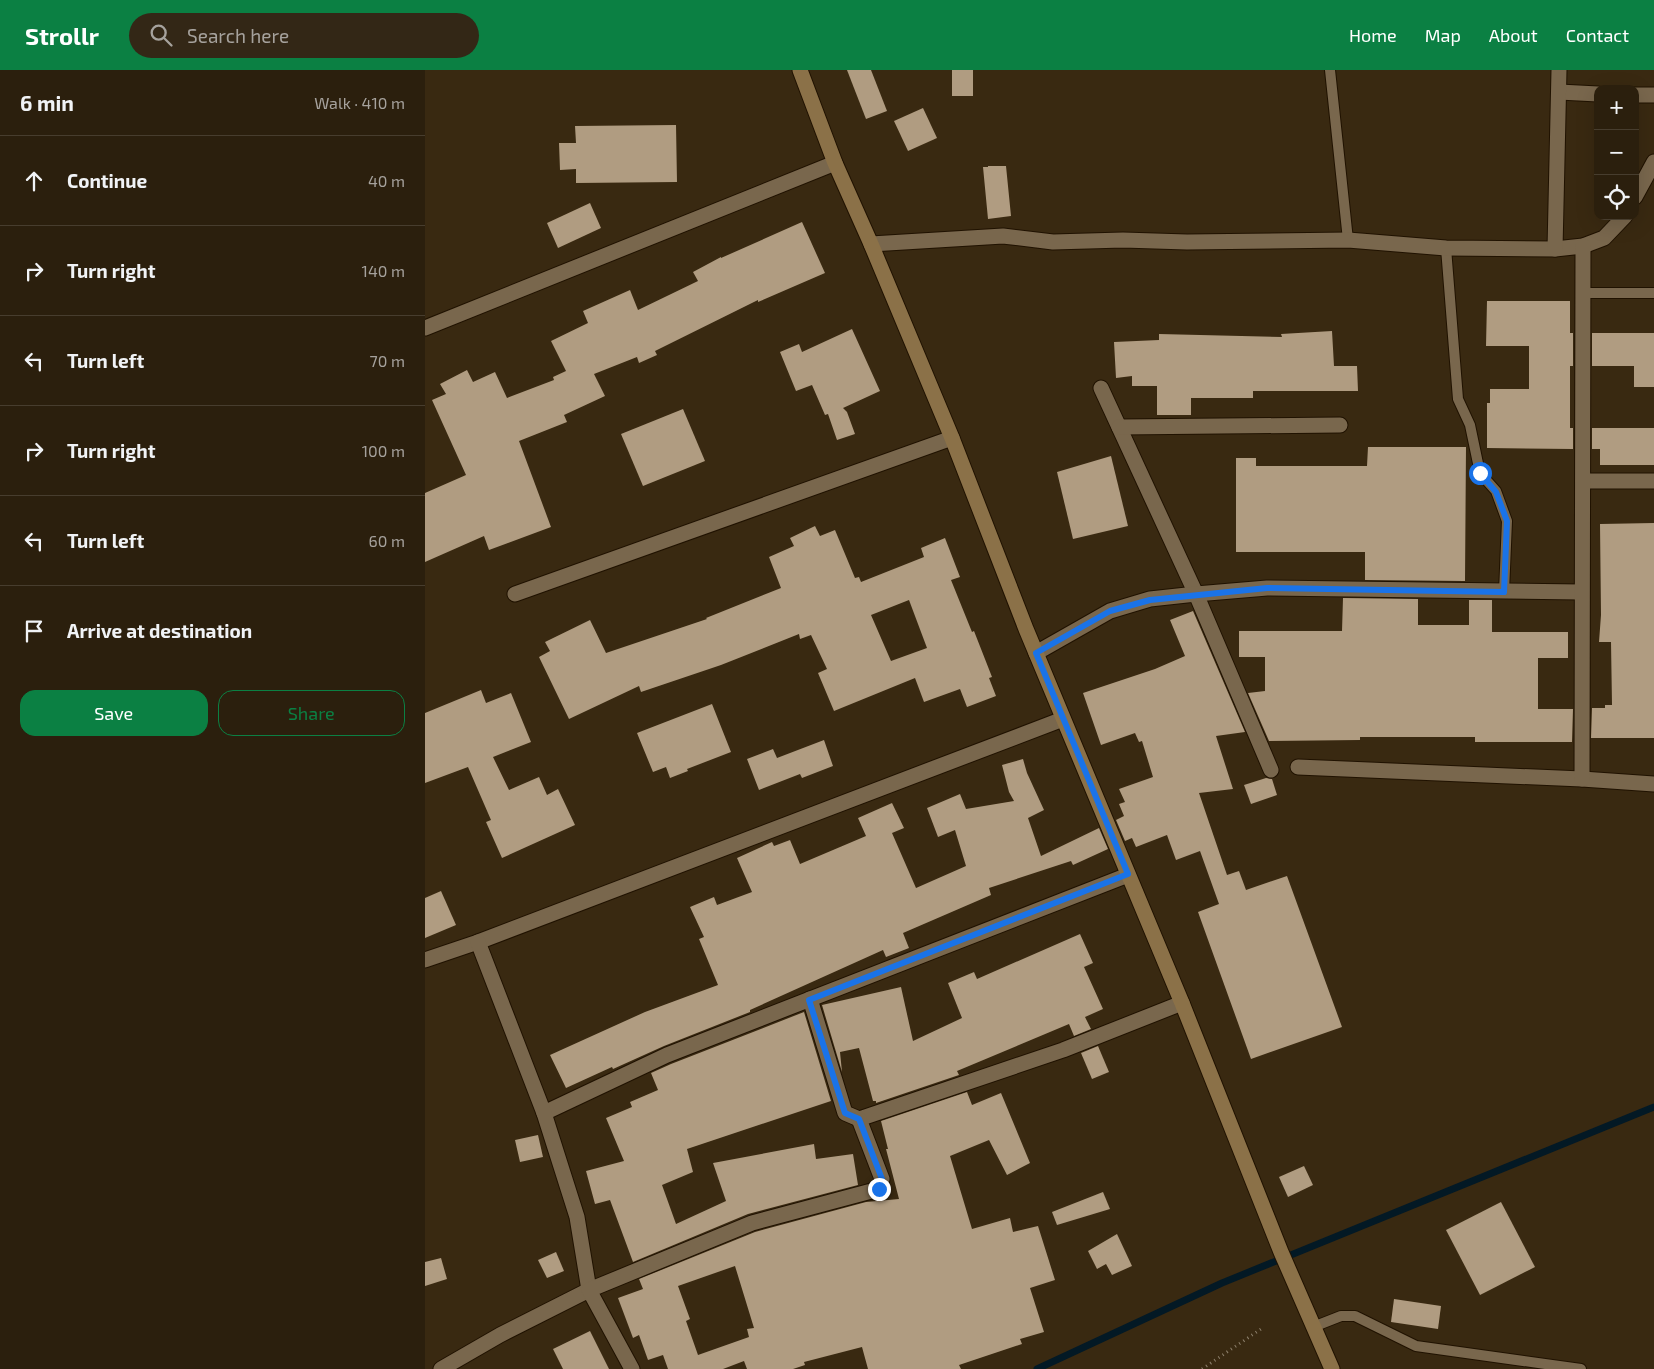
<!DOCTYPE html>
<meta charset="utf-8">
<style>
:root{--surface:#2b1f0d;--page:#332716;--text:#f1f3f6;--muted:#a6a29d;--line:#473d2e;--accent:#0b8043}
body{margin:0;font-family:"Exo 2",sans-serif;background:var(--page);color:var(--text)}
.controls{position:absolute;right:15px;top:15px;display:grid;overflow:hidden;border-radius:10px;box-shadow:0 5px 20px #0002}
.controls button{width:45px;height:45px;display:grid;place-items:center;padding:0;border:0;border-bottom:1px solid var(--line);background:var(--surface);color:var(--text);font:25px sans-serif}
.stop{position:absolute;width:15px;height:15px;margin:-11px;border:4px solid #1a73e8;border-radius:50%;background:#fff}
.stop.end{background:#1a73e8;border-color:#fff;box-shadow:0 1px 5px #0008}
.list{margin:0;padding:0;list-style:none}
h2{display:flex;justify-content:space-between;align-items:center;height:65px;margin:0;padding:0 20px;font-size:21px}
h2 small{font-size:16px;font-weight:400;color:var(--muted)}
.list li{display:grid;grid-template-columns:32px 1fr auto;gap:15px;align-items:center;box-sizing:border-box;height:90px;padding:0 20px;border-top:1px solid var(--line)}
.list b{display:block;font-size:19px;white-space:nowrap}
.list em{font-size:16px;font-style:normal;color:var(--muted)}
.actions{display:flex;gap:10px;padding:15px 20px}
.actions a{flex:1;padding:11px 0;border:1px solid var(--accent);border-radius:15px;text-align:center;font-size:18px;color:var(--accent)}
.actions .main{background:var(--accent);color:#fff}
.icon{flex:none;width:28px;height:28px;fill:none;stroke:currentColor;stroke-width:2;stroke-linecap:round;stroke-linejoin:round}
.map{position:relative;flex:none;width:1229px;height:1299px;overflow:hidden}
header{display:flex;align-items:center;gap:30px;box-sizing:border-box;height:70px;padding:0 25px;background:var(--accent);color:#fff}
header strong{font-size:24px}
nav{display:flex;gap:28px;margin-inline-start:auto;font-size:18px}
.search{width:350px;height:45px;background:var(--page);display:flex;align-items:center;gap:12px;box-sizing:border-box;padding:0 18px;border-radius:28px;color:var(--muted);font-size:19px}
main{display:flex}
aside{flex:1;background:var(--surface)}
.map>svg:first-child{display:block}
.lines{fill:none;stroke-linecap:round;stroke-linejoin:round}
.stream{stroke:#031925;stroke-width:7}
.building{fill:#b09c81;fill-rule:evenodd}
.lane-casing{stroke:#201200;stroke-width:12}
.street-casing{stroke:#201200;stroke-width:17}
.secondary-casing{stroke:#201200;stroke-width:17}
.path{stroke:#8e816d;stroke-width:3;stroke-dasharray:1 4;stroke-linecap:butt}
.lane{stroke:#79674d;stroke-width:10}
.street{stroke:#79674d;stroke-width:15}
.secondary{stroke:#8b7148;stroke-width:15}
.route{stroke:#1a73e8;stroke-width:6}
</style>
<header>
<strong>Strollr</strong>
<div class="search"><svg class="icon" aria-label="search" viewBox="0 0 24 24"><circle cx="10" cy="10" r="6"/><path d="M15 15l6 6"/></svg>Search here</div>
<nav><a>Home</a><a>Map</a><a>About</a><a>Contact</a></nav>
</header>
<main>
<aside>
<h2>6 min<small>Walk · 410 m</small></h2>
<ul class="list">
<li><svg class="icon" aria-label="ahead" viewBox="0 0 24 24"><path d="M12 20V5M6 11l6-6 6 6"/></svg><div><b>Continue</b></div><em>40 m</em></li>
<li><svg class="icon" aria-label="right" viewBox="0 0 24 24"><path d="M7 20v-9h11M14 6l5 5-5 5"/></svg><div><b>Turn right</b></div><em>140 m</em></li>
<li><svg class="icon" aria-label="left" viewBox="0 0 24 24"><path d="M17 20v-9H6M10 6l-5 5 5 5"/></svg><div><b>Turn left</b></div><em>70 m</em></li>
<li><svg class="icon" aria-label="right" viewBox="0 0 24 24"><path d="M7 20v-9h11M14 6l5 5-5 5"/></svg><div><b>Turn right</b></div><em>100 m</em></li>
<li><svg class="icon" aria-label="left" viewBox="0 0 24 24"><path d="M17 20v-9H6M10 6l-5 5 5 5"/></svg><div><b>Turn left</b></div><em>60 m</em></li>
<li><svg class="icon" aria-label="arrive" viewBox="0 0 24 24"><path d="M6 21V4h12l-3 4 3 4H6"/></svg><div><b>Arrive at destination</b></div></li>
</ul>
<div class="actions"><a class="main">Save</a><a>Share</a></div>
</aside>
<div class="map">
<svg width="1229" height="1299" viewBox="0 0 1229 1299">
<rect width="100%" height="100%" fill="#392911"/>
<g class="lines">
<polyline class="stream" points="612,1299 797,1213 1229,1037"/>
</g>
<g class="building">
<polygon points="422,0 446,0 462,41 441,49"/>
<rect x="527" y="0" width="21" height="26"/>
<polygon points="498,38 512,68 483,81 469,51"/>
<polygon points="251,55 252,112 151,113 151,99 135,100 134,73 151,73 150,56"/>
<polygon points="563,96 581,96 586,146 563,149 558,97 563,97"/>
<polygon points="165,133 176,158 133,178 122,153"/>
<polygon points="377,152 400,203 333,232 333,230 230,281 232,285 214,293 212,287 169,304 180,326 139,345 142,352 94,371 126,457 64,480 59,466 0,492 0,423 41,405 7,330 21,324 15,314 42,300 48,312 70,302 82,328 129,310 128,307 141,301 126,271 163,253 158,241 205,220 213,240 273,211 268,202 296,187 296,188"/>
<polygon points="1062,231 1145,231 1145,263 1148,263 1148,296 1145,296 1145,358 1148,358 1148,379 1062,378 1062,333 1065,333 1065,319 1104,319 1104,276 1061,276"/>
<polygon points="427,259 455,321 418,338 422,342 430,364 412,370 403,344 400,345 387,315 371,321 355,282 374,274 377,282"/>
<polygon points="907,261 909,296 932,296 933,321 828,321 828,328 766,328 766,345 732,345 732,316 707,316 707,306 691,308 689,272 734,270 734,264 857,267 856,264"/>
<polygon points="1167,263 1229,263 1229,317 1209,317 1209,296 1167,296"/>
<polygon points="258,339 280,391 218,416 196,364"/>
<polygon points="1167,358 1229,358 1229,395 1175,395 1175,379 1167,379"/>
<polygon points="943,377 1041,377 1040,511 940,510 940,482 811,482 811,388 831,388 831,396 942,396"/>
<polygon points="686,386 703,456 648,469 632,402"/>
<polygon points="1229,453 1229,668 1166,668 1167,638 1180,638 1180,635 1187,635 1186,572 1174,572 1176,545 1175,454"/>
<path d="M 390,456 L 395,466 L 410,460 L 430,508 L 434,507 L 436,512 L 499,487 L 496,478 L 520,468 L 535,507 L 526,510 L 547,562 L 549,561 L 567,607 L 564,608 L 571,626 L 542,637 L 535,619 L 499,632 L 490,608 L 409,641 L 393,603 L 402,599 L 386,565 L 375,569 L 374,564 L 296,595 L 216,622 L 214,616 L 144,649 L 114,587 L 125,581 L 120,572 L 165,550 L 181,583 L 282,549 L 281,548 L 356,518 L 344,487 L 369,476 L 365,468 ZM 484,530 L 502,578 L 466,591 L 446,545 Z"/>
<polygon points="918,528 993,529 993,555 1044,555 1044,530 1067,530 1067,562 1143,562 1143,588 1113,588 1113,639 1148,639 1147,672 1050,672 1050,667 935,667 935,670 844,671 823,623 840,621 840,587 814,587 814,561 917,561"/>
<polygon points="768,541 820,662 791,666 808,719 774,723 802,805 814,801 821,820 862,806 917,957 826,989 773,842 794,834 775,781 751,790 742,765 711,777 707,768 700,771 691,750 699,746 694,734 700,732 694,719 728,707 717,671 714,672 710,663 676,675 658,623 730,599 760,586 745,550"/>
<polygon points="56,620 61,633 86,623 106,672 68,687 84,720 114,707 122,725 133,719 150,755 77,788 61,752 66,750 43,697 0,713 0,643"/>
<polygon points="287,634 306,682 262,699 263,701 245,708 241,697 228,702 212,663"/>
<polygon points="399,670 408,696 377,708 375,704 334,720 322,689 348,679 352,688"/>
<polygon points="598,689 602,703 619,740 603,748 616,786 674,758 683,779 648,795 646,791 564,818 566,825 478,863 484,878 461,887 458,880 325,940 325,942 239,976 188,999 187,997 141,1018 125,985 220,942 293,915 274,869 279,867 265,837 289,827 292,835 327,822 312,788 347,772 349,776 365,770 375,794 441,766 433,748 467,733 479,758 467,763 491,818 541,796 530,760 513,767 502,738 535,724 541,739 589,731 584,722 577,695"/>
<polygon points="841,708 847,709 852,725 826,734 819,715"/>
<polygon points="16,821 31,855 0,868 0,828"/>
<polygon points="655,864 668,893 659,897 678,939 660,947 666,959 649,966 644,954 532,1001 534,1005 451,1033 451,1031 448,1031 434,978 415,982 417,1002 397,935 476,917 488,971 537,948 523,913 549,902 552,909"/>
<polygon points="379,942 406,1031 262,1079 268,1102 237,1115 251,1154 301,1131 288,1093 389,1074 391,1089 428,1084 433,1115 323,1144 208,1192 185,1130 170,1134 161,1101 199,1091 181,1048 207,1037 205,1032 233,1020 226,1003 246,994"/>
<polygon points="673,976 684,1002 667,1009 656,983"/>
<path d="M 542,1022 L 547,1035 L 576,1023 L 605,1093 L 582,1105 L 564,1070 L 525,1086 L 547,1159 L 585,1148 L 588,1162 L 613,1156 L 630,1210 L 605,1218 L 619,1262 L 595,1269 L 597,1274 L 534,1295 L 536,1299 L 443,1299 L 437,1277 L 379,1292 L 380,1295 L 368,1299 L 322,1299 L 319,1291 L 298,1299 L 243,1299 L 238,1285 L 223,1290 L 214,1265 L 208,1268 L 193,1228 L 218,1219 L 214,1209 L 330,1162 L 441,1132 L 474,1129 L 461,1079 L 463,1079 L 456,1051 ZM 310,1196 L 329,1258 L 322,1259 L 324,1267 L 273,1285 L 261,1251 L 265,1249 L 253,1216 Z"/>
<polygon points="113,1065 118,1087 95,1092 90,1070"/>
<polygon points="879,1096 888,1115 863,1127 854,1107"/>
<polygon points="678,1122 685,1139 632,1155 627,1142"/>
<polygon points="1076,1132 1110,1197 1055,1225 1021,1160"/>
<polygon points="692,1164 707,1196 687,1205 681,1194 672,1199 663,1181"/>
<polygon points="131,1182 139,1201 122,1208 113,1190"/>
<polygon points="16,1188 22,1209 0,1216 0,1192"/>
<polygon points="969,1229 1016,1236 1013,1259 966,1252"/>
<polygon points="165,1261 184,1299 138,1299 128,1279"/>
</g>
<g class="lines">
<g class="lane-casing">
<g id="lane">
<polyline points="905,0 923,170"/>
<polyline points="1021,178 1033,329 1045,355 1055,403 1071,421 1082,451 1079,522"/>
<polyline points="1158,223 1229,223"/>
<polyline points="888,1257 916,1246 930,1246 991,1276 1156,1299"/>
</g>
</g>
<g class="street-casing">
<g id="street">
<polyline points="1134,22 1173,24"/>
<polyline points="1210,25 1229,25"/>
<polyline points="1210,127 1229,92"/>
<polyline points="446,174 578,166 628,172 698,170 762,172 923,170 1021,178 1130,179 1158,176 1179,168 1200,146"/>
<polyline points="1130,179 1134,0"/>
<polyline points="0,258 410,93"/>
<polyline points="676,318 771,524 846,700"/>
<polyline points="694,357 915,355"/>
<polyline points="1158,411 1229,411"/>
<polyline points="90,524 527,368"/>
<polyline points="611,583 685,541 725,529 771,524 842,518 1156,522"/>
<polyline points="873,697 1157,709 1229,714"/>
<polyline points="1157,709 1158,176"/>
<polyline points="0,890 53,872 638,649"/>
<polyline points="385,929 420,1043 434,1049 638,980 757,933"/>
<polyline points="119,1043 242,985 703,805"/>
<polyline points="16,1299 75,1265 164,1220 152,1147 119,1043 53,872"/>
<polyline points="207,1299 164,1220 327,1153 454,1119 457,1109 434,1049"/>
</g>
</g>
<g class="secondary-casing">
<polyline id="secondary" points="375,0 410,93 446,174 527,368 601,559 757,933 856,1182 907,1299"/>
</g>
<polyline class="path" points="777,1299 836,1259"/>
<use href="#lane" class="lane"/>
<use href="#street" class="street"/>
<use href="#secondary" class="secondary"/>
</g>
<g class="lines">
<polyline class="route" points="454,1119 457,1109 434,1049 420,1043 384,930 703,804 611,583 685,541 725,530 842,518 1079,522 1082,451 1071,422 1055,403"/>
</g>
</svg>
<div class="controls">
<button>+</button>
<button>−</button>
<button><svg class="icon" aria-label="locate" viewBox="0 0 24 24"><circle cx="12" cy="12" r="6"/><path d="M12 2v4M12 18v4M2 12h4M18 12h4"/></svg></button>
</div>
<div class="stop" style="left:1055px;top:403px"></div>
<div class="stop end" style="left:454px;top:1119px"></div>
</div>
</main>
